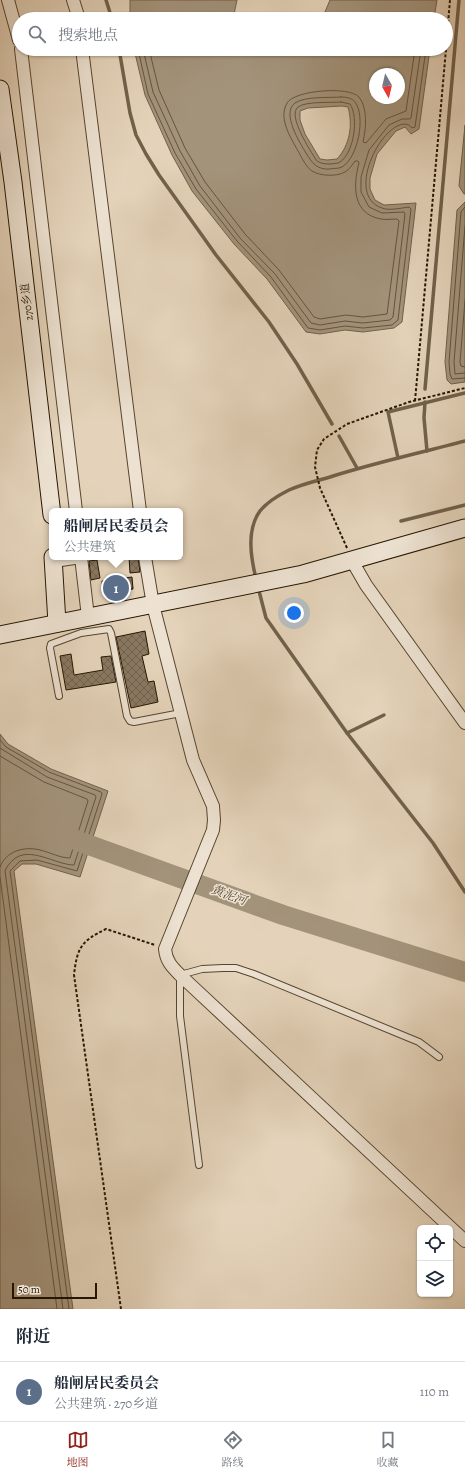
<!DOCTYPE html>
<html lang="zh">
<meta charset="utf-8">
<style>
:root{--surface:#fff;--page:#f2f2f3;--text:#1f2937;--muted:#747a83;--line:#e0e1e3;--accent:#8f2418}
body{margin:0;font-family:Alegreya,"Noto Serif SC",serif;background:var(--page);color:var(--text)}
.controls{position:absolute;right:12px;bottom:12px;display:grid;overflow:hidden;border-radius:6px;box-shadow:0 1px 3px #0004}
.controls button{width:36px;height:36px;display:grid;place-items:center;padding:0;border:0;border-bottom:1px solid var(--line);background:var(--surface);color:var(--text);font:20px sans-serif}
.compass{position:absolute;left:369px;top:68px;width:36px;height:36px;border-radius:50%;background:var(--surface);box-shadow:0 1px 3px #0004;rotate:172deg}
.scale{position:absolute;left:12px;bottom:10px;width:85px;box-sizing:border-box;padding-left:4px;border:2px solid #261600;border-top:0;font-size:11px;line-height:14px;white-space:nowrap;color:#261600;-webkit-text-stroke:3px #ede2d2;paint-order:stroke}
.you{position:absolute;left:294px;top:613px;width:14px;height:14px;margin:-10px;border:3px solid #fff;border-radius:50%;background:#1a73e8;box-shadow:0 0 0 6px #1a73e833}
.badge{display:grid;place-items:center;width:26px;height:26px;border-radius:50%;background:var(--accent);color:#fff;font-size:13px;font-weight:700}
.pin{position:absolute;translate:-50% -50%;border:2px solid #fff;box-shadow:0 1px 4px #0006}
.popup{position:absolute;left:49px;top:508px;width:134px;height:52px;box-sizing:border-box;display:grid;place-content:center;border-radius:6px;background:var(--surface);filter:drop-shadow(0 1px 3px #0005);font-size:13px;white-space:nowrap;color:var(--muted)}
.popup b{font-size:15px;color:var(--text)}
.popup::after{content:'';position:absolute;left:50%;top:100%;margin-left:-8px;border:8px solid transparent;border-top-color:var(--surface)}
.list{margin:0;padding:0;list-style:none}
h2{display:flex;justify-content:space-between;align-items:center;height:52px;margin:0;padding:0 16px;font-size:17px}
h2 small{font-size:13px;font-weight:400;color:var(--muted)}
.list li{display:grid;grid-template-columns:26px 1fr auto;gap:12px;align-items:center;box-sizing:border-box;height:60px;padding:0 16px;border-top:1px solid var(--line)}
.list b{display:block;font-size:15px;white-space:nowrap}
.list p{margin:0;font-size:13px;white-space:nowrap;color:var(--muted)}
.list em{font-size:13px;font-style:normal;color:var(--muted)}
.icon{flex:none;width:22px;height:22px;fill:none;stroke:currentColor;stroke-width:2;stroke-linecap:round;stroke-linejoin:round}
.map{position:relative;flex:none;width:465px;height:1309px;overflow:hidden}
.search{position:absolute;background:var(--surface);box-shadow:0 1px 3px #0004;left:12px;right:12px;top:12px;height:44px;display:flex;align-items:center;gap:10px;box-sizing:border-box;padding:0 14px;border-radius:22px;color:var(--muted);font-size:15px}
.sheet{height:112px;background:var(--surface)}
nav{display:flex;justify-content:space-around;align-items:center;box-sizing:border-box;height:56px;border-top:1px solid var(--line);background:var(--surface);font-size:11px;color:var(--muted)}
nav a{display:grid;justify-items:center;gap:2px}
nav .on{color:var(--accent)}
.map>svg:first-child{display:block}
.water{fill:#a3937b;stroke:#71614a;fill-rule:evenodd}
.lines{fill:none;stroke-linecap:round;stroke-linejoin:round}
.shore{stroke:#64543e;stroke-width:1}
.stream{stroke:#71614a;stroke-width:3.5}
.river{stroke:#a3937b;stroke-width:20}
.building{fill:url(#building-cross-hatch);stroke:#261600}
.lane-casing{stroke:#56452e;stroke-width:8}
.street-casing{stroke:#56452e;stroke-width:14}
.secondary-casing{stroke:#261600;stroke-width:19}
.path{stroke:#261600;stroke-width:2;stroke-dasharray:3 2;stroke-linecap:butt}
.lane{stroke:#ede2d2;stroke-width:6}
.street{stroke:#ede2d2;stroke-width:12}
.secondary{stroke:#ede2d2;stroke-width:17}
.labels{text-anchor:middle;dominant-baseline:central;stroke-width:3;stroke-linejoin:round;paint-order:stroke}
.street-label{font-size:11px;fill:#261600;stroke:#ede2d2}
.water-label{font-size:12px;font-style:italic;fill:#584831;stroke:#ede2d2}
</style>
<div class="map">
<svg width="465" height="1309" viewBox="0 0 465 1309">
<defs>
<pattern id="building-cross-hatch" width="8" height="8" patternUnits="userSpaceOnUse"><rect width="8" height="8" fill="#897861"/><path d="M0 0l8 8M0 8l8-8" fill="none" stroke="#70614e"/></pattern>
</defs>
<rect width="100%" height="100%" fill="#e4d3ba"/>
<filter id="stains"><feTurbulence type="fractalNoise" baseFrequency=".005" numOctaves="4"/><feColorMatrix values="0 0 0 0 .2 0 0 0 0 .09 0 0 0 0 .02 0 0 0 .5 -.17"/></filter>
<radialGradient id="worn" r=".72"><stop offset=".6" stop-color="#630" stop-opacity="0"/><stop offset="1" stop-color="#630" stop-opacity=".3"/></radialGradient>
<g class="water">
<polygon points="130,0 237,0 233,19 130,19"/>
<polygon points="330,0 437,0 434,19 322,19"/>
<path d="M 134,49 L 430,49 L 419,129 L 411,134 L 405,127 L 396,131 L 377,154 L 370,178 L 370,189 L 375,200 L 384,205 L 416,203 L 402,322 L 394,328 L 363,332 L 345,330 L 320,334 L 306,332 L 267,279 L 234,244 L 192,191 L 172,155 L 145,95 ZM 375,74 L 399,74 L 399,98 L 375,98 ZM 342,106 L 348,107 C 353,125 350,145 337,159 L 327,160 L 320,159 L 305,134 L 300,120 L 300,111 L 308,108 Z"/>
<polygon points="465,125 465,194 464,194 459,186"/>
<polygon points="465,202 465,382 451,384 447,380 445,362 457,210"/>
<polygon points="0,734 8,744 51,769 108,791 80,877 36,864 22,864 14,871 73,1309 0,1309"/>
</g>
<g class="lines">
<g class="shore">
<path d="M 138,49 L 148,94 L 175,153 L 196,189 L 237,241 L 271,277 L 308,328 L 320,330 L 345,326 L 363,328 L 392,325 L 398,320 L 411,209 L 409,207 C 401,208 389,211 382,208 C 345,196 380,124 405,124 C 408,124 410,126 412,128 L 415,127 L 426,49"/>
<polyline points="143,49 153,92 180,151 200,186 240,238 275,274 311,323 320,325 345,321 363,323 390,320 393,317 405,214 404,212 382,213 369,207 361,192 361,177 369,150 389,125 402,119 410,119 411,118 421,49"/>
<path d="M 149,49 L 159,90 L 185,148 L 205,182 L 245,234 L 279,270 L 314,317 L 320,319 L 346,315 L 363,317 L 387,314 L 399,221 L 397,219 C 392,219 386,220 381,219 C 352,214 353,185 359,163 L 358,161 L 355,161 C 352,165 349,170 345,172 C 336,177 320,176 312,171 C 306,167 302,158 298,151 C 291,138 278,119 287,103 C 295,90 349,86 359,97 C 368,108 366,129 363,142 L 366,143 L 386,119 L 406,111 L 415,49"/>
<path d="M 341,97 C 346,97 352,98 355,102 C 366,116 358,158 342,167 C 338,169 333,168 330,169 C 317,170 312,163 306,153 C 300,143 281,113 295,103 C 305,96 329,98 341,97 Z"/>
<path d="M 341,102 L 350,104 C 359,117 354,153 340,162 C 338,164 334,163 331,164 C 326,164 320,164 316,160 C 311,151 287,116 298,107 C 306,101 331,103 341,102 Z"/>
<polyline points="465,207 461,212 449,362 450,374 452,379 465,378"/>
<polyline points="465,226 454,362 455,374 465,373"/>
<polyline points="465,300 460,362 461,366 465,367"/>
<polyline points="0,740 6,747 49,772 101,792 102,794 77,871 37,860 20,861 10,871 69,1309"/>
<path d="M 0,748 L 47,777 L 95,795 L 96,797 L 74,865 C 56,865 29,845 13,860 C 9,864 7,866 5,871 L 63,1309"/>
<path d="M 0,756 L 44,782 L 87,799 L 88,801 L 70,858 C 60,858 49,852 40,850 C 24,846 6,851 0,867"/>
<polyline points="0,877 57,1309"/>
</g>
<g class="stream">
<polyline points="106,0 112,19"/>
<polyline points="119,49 130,113 136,135 146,154 159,175 216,255 269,322 297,364 332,424"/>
<polyline points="425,389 459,0"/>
<polyline points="425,402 424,418 427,451"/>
<polyline points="339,436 357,468"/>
<polyline points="398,458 388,412 465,393"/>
<polyline points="401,521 465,505"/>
<path d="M 256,579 C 251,558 246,530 260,511 C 267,502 279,495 289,490 C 302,484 316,481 330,477 C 374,463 420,453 465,441"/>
<polyline points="258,587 266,618 347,733 433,843 465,892"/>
<polyline points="347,733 384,715"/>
</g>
<polyline class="river" points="64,834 78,841 283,915 465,972"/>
</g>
<g class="building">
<polygon points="129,557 138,557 140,572 130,573"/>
<polygon points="97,560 100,578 91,580 89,561"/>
<polygon points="132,577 133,589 103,593 102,581"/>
<polygon points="145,631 149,654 142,656 148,682 154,681 158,702 131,708 116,637"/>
<polygon points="71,654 74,675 103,670 101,657 111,656 116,682 66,690 60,656"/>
</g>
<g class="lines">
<g class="lane-casing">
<g id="lane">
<polyline points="59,696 50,648 51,644 81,633 109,629 111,633 127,716 130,721 134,722 181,713"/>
<polyline points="199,1165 180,1016 180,975 202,969 223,968 236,968 254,974 419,1042 439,1057"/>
</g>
</g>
<g class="street-casing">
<g id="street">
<polyline points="8,0 19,40"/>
<polyline points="73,0 79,19"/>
<polyline points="21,49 76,511"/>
<polyline points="82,49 140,511"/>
<polyline points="81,557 88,617"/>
<path d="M 145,557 L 153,605 L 193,760 L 213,806 L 214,820 L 213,830 L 165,949 C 166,961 172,967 180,975 L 465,1241"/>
<polyline points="351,559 366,585 465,723"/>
<polyline points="54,561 81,557"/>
</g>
</g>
<g class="secondary-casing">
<g id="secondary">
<polyline points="0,89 13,182 52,515"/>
<polyline points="53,557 57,623"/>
<polyline points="0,635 303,574 465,528"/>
</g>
</g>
<g class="path">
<polyline points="446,48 450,0"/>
<polyline points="415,401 446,49"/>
<polyline points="347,548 320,488 315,467 317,450 324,439 347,424 409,402 465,388"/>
<path d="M 121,1309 L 74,975 C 77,948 81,941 106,929 L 155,945"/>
</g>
<use href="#lane" class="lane"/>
<use href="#street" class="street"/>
<use href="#secondary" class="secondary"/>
</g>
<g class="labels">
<g class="street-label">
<text transform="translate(27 302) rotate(-97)">270乡道</text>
</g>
<g class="water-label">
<text transform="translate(229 895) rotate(20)">黄泥河</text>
</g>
</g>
<rect width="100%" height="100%" filter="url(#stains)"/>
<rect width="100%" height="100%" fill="url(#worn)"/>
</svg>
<div class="controls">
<button><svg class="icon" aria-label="locate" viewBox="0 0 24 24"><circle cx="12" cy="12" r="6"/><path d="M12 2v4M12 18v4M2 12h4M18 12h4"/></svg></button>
<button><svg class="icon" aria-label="layers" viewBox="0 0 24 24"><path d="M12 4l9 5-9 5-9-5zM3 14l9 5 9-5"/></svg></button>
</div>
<svg class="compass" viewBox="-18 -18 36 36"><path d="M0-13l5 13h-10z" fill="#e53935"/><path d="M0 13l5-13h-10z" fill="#747a83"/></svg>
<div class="scale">50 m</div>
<div class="you"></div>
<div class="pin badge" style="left:116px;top:588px;background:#5c6f8a">1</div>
<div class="popup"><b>船闸居民委员会</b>公共建筑</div>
<div class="search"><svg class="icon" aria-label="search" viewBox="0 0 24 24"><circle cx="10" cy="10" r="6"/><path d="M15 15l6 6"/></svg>搜索地点</div>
</div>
<section class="sheet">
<h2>附近<small></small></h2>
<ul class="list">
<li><span class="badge" style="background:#5c6f8a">1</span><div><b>船闸居民委员会</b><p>公共建筑 · 270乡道</p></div><em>110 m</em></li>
</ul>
</section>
<nav>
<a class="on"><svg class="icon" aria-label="map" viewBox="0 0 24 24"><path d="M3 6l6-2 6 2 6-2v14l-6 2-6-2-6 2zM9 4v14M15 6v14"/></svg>地图</a>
<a><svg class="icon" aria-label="directions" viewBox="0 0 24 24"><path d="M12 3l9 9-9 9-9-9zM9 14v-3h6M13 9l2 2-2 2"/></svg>路线</a>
<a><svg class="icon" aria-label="saved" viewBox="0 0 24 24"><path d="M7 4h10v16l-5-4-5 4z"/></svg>收藏</a>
</nav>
